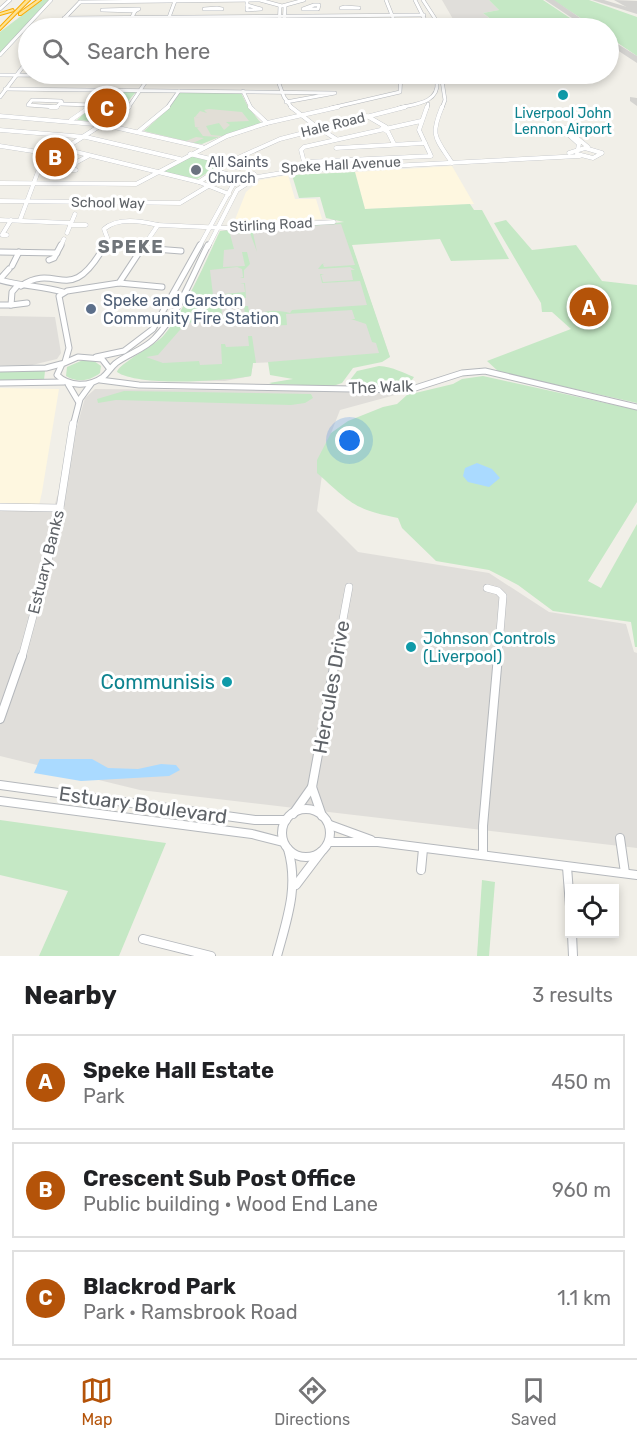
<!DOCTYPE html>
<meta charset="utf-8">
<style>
:root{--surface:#fff;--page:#f6f6f6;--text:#202124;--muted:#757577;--line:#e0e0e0;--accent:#b45309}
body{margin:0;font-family:Rubik,sans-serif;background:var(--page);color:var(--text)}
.controls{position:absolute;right:18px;bottom:18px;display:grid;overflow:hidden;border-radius:0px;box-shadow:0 3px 9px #0003}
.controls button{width:54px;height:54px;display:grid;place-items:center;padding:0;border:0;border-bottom:2px solid var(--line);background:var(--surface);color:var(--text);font:30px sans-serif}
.you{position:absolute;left:350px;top:441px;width:21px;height:21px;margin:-15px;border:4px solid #fff;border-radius:50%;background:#1a73e8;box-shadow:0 0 0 9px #1a73e833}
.badge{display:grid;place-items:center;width:39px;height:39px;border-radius:50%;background:var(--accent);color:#fff;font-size:20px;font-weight:700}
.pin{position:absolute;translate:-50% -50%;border:3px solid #fff;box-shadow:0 2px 6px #0006}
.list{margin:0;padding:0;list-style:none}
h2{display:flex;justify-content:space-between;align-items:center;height:78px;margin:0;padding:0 24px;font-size:26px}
h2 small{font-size:20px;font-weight:400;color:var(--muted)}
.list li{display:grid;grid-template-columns:39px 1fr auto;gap:18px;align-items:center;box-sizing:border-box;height:96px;margin:0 12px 12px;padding:0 12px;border:2px solid var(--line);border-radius:0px}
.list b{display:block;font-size:22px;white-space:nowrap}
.list p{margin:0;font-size:20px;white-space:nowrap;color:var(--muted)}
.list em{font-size:20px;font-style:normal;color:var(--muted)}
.icon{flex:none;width:33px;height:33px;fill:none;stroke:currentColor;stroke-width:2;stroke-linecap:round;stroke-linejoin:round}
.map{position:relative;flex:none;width:637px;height:956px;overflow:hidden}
.search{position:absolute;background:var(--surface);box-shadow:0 3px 9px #0003;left:18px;right:18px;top:18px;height:66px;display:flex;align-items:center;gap:15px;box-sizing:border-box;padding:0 21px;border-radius:33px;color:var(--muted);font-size:22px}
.sheet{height:402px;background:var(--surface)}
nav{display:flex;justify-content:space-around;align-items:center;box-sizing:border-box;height:84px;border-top:2px solid var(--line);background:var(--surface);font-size:16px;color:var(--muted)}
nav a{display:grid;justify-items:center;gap:3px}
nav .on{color:var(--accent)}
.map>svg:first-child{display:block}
.commercial{fill:#fef7e0}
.industrial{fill:#e0deda}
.education{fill:#e1ded6}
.green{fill:#c5e8c5}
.water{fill:#aadaff}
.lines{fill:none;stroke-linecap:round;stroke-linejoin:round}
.taxiway{fill:#d4d3d0;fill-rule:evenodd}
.runway{fill:#d4d3d0;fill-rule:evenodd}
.minor-far4-casing{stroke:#b5b8bc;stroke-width:4}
.minor-far3-casing{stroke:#b5b8bc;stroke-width:4.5}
.minor-far2-casing{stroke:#b5b8bc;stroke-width:7}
.minor-far1-casing{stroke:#b5b8bc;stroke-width:8}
.minor-casing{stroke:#b5b8bc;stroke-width:10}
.highway-casing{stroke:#f9ab00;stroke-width:2}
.minor-far4{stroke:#fff;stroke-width:3}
.minor-far3{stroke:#fff;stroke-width:4}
.minor-far2{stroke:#fff;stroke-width:5}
.minor-far1{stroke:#fff;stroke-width:7}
.minor{stroke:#fff;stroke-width:8}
.highway{fill:#fde293;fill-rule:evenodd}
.culture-dot{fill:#0f9aa8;stroke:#fff;stroke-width:2}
.worship-dot{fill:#6b7280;stroke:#fff;stroke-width:2}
.service-dot{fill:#5c6f8a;stroke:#fff;stroke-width:2}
.labels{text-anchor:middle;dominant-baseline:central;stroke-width:6;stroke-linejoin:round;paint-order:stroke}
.far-culture-label{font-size:14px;fill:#0d838f;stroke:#fff}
.far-street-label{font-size:14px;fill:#5f6368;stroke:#fff}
.far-worship-label{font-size:14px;fill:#5b616d;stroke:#fff;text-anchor:start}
.service-label{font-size:16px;fill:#4e5e75;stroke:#fff;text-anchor:start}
.street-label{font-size:16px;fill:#5f6368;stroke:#fff}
.culture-label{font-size:16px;fill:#0d838f;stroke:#fff;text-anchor:start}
.far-district-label{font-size:18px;font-weight:bold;letter-spacing:1.5px;fill:#70757a;stroke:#fff}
.near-culture-label{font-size:20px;fill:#0d838f;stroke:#fff;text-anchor:end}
.near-street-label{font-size:20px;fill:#5f6368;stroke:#fff}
</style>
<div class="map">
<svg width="637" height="956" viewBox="0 0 637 956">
<rect width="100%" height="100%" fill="#f1efe8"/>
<g class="commercial">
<polygon points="452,166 474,204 365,209 355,172"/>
<polygon points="288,175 295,199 316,199 322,219 246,224 234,222 246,192 260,180"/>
<polygon points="0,388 59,389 42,492 24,574 0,644"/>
</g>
<g class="industrial">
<polygon points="442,0 489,0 499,10 483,13 489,18 453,19"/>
<polygon points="344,223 390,357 253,363 251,376 225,381 147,380 120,374 170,331 223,231"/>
<polygon points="0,316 55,317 61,353 57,359 32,365 0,365"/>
<polygon points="95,389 406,392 340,410 326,446 317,511 358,552 489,573 549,612 626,624 634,652 637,653 637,848 140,790 0,756 0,511 53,511 85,398"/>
</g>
<g class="education">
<polygon points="63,22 123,22 120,28 58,28"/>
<polygon points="180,92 241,93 248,107 261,123 199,144 144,131 167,111"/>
</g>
<g class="green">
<polygon points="42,0 49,0 0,54 0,32"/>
<polygon points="489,0 543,0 585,28 502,28 483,13 499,10"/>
<polygon points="553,0 589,0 637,17 637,56 609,37 608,28 596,28"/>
<polygon points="258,21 257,28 171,28 174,22"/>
<polygon points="107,92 136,92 124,106 102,122 77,120"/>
<polygon points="180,92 241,93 248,107 261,123 222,136 211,135 206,126 219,123 224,130 230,125 226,122 249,121 242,112 209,109 204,110 207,113 200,111 195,117 201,118 194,117 195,127 200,128 197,128 203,136 219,137 202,144 193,143 204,138 196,137 186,141 144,131 167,110"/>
<polygon points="190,155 224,163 197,179 161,171"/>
<path d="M 355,172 L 365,209 L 470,204 L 474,210 L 482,210 L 509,259 L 451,261 L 440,239 L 352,245 L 390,357 L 382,362 L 353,368 L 342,383 L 333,386 L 272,384 L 269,383 L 293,379 L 270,375 L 268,362 L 379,353 L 376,343 L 372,342 L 366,324 L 351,319 L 355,319 L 352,310 L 286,314 L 287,325 L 269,326 L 260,322 L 259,314 C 269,309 281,311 290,313 L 292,310 L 367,305 L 360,281 L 322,283 L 320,274 L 324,274 L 321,275 L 323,282 L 353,280 L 351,270 L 355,270 L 350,267 L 318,269 L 322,264 L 326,263 L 323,264 L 324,267 L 355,265 L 341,224 L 308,226 L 344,222 L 326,218 L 320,197 L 299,198 L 292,175 Z"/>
<polygon points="506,220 532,250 576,245 602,281 637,285 637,403 499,372 487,361 571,329 552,312 542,312 541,303 494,223"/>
<path d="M 278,226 L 277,230 L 253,233 L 257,252 L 250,233 L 230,234 L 234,249 L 224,250 L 223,267 L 245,266 L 242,252 L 247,252 L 250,264 L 244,270 L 244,278 L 240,278 L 243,277 L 242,269 L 237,267 L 210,270 L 213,295 L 245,292 L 244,284 L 240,284 L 245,283 L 246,298 L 221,298 L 222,316 L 245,315 L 244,306 L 248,306 L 250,317 L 186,323 L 158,355 L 146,357 L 163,363 L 199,361 L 200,365 L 222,364 L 221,344 L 225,344 L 226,347 L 249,346 L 248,336 L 252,336 L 256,363 L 253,363 L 251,376 C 224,381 139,387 117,372 C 118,364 156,345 164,335 C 184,313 206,260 220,231 Z"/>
<path d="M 83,360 L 94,361 L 101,366 L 100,373 C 90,381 77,383 66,376 L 67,367 Z"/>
<path d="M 379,366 C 393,367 404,373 414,377 L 407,387 L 402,388 L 360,386 L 350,384 L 350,380 L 357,371 Z"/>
<polygon points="0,371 45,371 44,380 0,380"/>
<path d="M 483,376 L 637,410 L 637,502 L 588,581 L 601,588 L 637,524 L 637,647 L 635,647 L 631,622 L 553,611 L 518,585 L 489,570 L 436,561 L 402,528 L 398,518 C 353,509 351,503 317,473 L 317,460 L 331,433 L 348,421 L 383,407 L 397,404 L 407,395 L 453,384 L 462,379 Z"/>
<polygon points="124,391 311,394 313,398 305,403 291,405 116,400 98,403 97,399"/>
<polygon points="0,820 166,843 119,956 39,956 68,891 0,875"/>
<polygon points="482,880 495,882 489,956 477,956"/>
</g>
<g class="water">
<polygon points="477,463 492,469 500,478 489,487 468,482 463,476 465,468"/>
<polygon points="40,759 92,759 108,768 138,769 161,764 176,765 180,770 169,776 81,781 34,773"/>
</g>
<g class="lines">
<g class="taxiway">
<polygon points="545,0 554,0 595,28 587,28"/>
<polygon points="592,0 604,0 637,10 637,14"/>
<polygon points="608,38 637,56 637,63 608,44"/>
<polygon points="630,97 637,98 637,106 630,101"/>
</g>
<polygon class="runway" points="614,0 637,1 637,13"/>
<g class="minor-far4-casing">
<g id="minor-far4">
<polyline points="247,0 247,5"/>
<polyline points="386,0 397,28"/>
<polyline points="415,0 429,28"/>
<polyline points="423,0 436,20 436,28"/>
<polyline points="80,2 260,0 282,6 304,0"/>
<polygon points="247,5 261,9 247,10"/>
<polygon points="314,5 319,5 318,9 303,9"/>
<polygon points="345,7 359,8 341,8"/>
<polygon points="217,8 222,9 204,9"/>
<polyline points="0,9 10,0"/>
<polygon points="139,9 135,11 102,10"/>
<polyline points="132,17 135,11"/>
<polyline points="64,18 424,15"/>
<polyline points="294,25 365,25 368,28"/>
<polyline points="55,28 80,2"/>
<polyline points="165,28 175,1"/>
<polyline points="279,28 280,6"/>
<polyline points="284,28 285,6"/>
<polyline points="0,55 51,0"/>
<polyline points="441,74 445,100 442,108"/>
<polyline points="0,75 442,78"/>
<polyline points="266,79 291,79"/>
<polyline points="278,81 284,97 292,108"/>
<polyline points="5,89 335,93 286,102"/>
<polyline points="243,91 251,108"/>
<polyline points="0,97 28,60"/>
<polygon points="32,100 61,101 62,102 56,107 28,105"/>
<polyline points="60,104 92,105"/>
<polyline points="88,108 105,90"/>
<polyline points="128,108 147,80"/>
<polyline points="167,108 179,91"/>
<polyline points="331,108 400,92 401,74"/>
<path d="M 399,108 C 415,104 439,103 437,82 L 429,82"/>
<polyline points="427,108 428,104"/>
</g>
</g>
<g class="minor-far3-casing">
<g id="minor-far3">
<polyline points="50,107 57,107"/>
<polyline points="250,107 267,123"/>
<polyline points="291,107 318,128"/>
<path d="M 442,107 C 430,136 435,137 452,163"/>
<polyline points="0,116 105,125 202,147"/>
<polyline points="367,116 386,127"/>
<polyline points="71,120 90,107"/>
<polyline points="421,121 304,147 301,150 304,162 431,156 419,130 427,107"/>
<polyline points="382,128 388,132 394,144"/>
<polyline points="0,130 86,137 180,159"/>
<polyline points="322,130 336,139"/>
<polyline points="139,131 168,107"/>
<polyline points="0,146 45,153 64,149 199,182 229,194"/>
<polyline points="336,148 425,143"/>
<polyline points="64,149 129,107"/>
<polyline points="578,149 579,144 560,127 574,128 571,133 588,147"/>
<polyline points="569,153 585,148 602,153 593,158 577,154"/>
<polyline points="190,154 227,163"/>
<polyline points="226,165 240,168"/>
<polyline points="76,170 71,170 77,162 88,156"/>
<polyline points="215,171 227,174"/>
<polyline points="199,182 231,161 280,139 405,107"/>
<polyline points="0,183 136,184 227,136 267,123 338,107"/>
<polyline points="0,201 180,203 210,185"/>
<polyline points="0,220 70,223"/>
<polyline points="20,220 45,153"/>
<polyline points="70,225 86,225"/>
<polyline points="67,233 75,214"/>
<polyline points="7,235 2,235 11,220"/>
<polyline points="60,247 64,239"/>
<path d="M 104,247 L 108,240 L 104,229 C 118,217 141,221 158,225"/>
<polyline points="143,247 158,225 226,228 334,222"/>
<polyline points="199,247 233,185 254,174"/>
<polyline points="208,247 237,190 257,177 294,171 580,156"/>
</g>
</g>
<g class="minor-far2-casing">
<g id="minor-far2">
<polyline points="142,248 181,251"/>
<polyline points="0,252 57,253"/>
<polyline points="49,260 54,258 61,245"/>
<polyline points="12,266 19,252"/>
<polyline points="0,279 9,269"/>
<path d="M 0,280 C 21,286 42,286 63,292"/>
<polyline points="119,283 162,287"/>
<path d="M 21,286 C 58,261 69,309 105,245"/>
<polyline points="0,305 11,305 12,292 18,285"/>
<polyline points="11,305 27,303"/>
<polyline points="96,357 124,351 153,329 200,245"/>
<polyline points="65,362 69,348 59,296 67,291 119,283 144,245"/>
<path d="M 109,368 L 102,359 L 78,357 L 62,364 L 57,375 C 69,387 89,387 103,377 C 108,373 111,367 116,363 C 128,354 145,349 155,338 C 179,313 192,276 208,245"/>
<polyline points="0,369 46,368 61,364"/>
<polyline points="100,380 139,385 409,390 462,373 485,371 637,407"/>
<polyline points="0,383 64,382"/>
<polyline points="68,384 78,401"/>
<polyline points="73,426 80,399 91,384"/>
</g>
</g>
<g class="minor-far1-casing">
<g id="minor-far1">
<polyline points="0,507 60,508"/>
<polyline points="487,588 498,591 503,596 498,657"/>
<polyline points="22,657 57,527 73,424"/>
<polyline points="336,657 349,587"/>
</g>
</g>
<g class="minor-casing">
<g id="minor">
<polyline points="0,719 22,656"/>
<polyline points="0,785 255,820 286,820"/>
<polyline points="0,801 252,834 283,842"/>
<circle cx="306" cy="833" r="24"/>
<polyline points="293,814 312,787"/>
<polyline points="322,816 312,787 336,656"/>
<polyline points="330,825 371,840"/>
<polyline points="620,838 625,873"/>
<polyline points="330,842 378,842 637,875"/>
<polyline points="483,855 483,826 498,656"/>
<polyline points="567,867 570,906"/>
<polyline points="421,870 423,849"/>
<polyline points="296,885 321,852"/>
<polyline points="572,934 573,956"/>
<polyline points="143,939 211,956"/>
<path d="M 277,956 C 287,919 299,887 288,849"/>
</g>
</g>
<g class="highway-casing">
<g id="highway">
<polygon points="26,0 30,0 0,30 0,27"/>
<polygon points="37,0 41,0 21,15 19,15 19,13"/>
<polygon points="13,9 14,11 0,15 0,13"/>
</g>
</g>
<use href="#minor-far4" class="minor-far4"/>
<use href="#minor-far3" class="minor-far3"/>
<use href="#minor-far2" class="minor-far2"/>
<use href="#minor-far1" class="minor-far1"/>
<use href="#minor" class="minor"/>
<use href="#highway" class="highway"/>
</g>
<g class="culture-dot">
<circle cx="563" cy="95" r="6"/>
<circle cx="411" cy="647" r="6"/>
<circle cx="227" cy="682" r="6"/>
</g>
<circle class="worship-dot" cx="196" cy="170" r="6"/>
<circle class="service-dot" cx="91" cy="309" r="6"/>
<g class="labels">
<g class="far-culture-label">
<text x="563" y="113">Liverpool John<tspan x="563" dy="16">Lennon Airport</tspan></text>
</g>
<g class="far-street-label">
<text transform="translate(333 125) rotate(-14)">Hale Road</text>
<text transform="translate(341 165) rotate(-3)">Speke Hall Avenue</text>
<text transform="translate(108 203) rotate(1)">School Way</text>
<text transform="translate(271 225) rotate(-3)">Stirling Road</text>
</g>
<g class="far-worship-label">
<text x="208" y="162">All Saints<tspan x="208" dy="16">Church</tspan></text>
</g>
<g class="service-label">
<text x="103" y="300">Speke and Garston<tspan x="103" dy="18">Community Fire Station</tspan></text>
</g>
<g class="street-label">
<text transform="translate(381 387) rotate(-2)">The Walk</text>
<text transform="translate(46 562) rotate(-76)">Estuary Banks</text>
</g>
<g class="culture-label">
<text x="423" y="638">Johnson Controls<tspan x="423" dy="18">(Liverpool)</tspan></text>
</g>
<g class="far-district-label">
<text x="131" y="247">SPEKE</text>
</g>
<g class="near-culture-label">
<text x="215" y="682">Communisis</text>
</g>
<g class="near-street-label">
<text transform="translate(331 687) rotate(-80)">Hercules Drive</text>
<text transform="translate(143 805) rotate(8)">Estuary Boulevard</text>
</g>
</g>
</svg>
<div class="controls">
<button><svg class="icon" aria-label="locate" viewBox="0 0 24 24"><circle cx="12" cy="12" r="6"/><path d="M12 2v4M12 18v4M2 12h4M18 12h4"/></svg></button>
</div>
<div class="you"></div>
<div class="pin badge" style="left:589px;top:307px">A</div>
<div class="pin badge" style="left:55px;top:157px">B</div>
<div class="pin badge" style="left:107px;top:108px">C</div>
<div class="search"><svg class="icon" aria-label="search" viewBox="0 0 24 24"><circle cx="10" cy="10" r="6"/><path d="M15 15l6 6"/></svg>Search here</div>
</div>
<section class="sheet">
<h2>Nearby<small>3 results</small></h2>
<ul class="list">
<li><span class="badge">A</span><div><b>Speke Hall Estate</b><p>Park</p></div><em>450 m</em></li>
<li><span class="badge">B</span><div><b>Crescent Sub Post Office</b><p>Public building · Wood End Lane</p></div><em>960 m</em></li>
<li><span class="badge">C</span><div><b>Blackrod Park</b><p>Park · Ramsbrook Road</p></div><em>1.1 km</em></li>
</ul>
</section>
<nav>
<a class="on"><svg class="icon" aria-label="map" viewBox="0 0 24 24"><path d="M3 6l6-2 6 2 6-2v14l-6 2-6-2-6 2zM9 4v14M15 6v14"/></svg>Map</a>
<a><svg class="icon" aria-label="directions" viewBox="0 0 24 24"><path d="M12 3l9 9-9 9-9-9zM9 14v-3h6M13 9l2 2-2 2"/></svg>Directions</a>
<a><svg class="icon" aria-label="saved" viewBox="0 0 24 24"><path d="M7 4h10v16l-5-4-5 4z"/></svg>Saved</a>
</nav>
